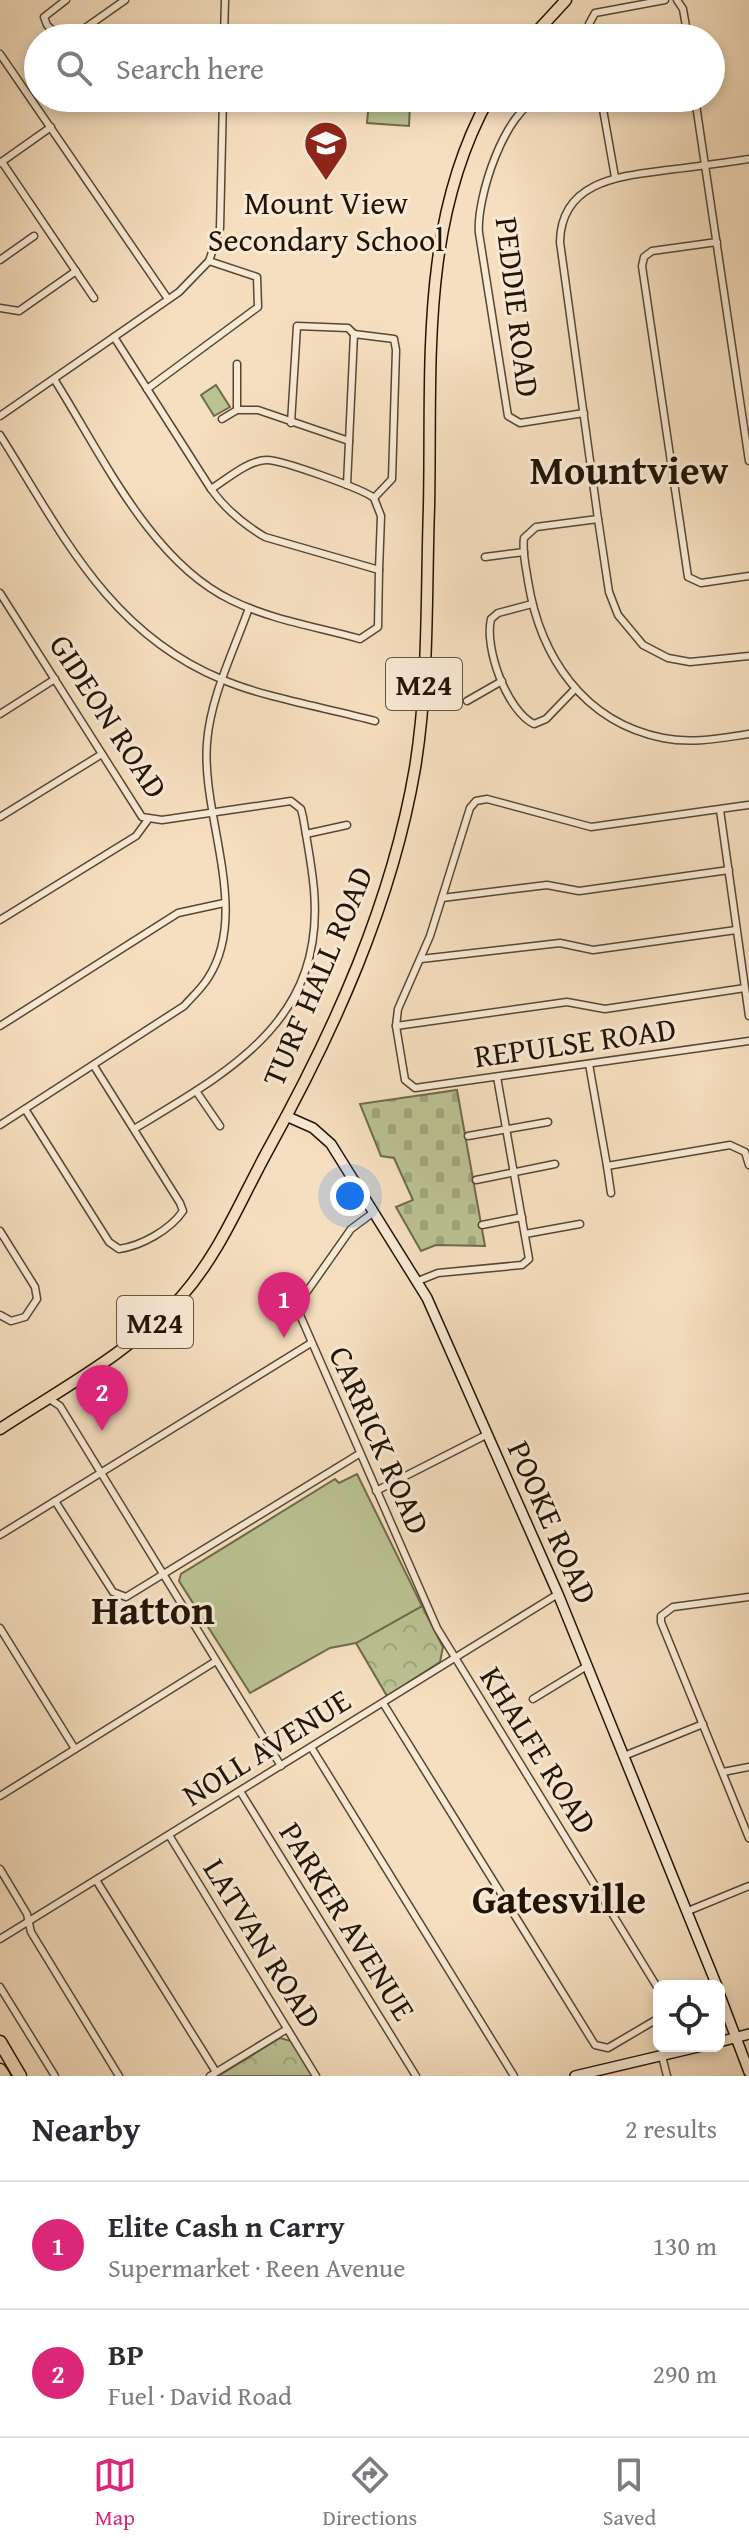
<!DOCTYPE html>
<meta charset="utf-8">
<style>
:root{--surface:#fff;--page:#f2f2f3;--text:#2b2b33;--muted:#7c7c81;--line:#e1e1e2;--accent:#db2777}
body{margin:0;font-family:"Gentium Book Plus",serif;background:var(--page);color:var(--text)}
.controls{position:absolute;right:24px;bottom:24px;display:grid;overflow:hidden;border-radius:12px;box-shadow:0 4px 12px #0003}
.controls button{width:72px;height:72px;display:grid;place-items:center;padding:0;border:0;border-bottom:2px solid var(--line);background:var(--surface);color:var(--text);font:40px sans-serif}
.you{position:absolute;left:350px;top:1196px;width:28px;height:28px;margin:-20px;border:6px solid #fff;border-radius:50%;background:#1a73e8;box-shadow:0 0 0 12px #1a73e833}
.badge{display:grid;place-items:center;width:52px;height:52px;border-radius:50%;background:var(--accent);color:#fff;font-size:26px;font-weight:700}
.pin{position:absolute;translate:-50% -66px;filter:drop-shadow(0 2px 4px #0008)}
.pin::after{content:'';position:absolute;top:42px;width:28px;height:24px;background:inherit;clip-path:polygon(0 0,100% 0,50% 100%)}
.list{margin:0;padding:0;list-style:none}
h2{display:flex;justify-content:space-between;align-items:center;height:104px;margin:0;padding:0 32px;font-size:34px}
h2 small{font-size:26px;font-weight:400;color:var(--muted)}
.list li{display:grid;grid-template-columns:52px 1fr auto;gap:24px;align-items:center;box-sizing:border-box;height:128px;padding:0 32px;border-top:2px solid var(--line)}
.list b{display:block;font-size:30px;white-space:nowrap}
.list p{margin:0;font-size:26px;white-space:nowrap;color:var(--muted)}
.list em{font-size:26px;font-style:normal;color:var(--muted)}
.icon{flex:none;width:44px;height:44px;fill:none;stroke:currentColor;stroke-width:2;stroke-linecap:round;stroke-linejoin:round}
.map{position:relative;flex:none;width:749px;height:2076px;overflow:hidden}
.search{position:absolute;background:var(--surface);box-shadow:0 4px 12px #0003;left:24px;right:24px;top:24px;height:88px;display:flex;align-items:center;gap:20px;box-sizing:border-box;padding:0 28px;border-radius:44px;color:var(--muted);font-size:30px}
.sheet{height:360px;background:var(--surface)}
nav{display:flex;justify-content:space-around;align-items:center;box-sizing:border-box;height:112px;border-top:2px solid var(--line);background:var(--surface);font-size:22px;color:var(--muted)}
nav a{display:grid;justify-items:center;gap:4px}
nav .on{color:var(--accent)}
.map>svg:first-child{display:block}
.cemetery{fill:url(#cemetery-stones);stroke:#6e6b4c;stroke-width:2}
.park{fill:url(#park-crowns);stroke:#6e6b4c;stroke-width:2}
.pitch{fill:#bbc293;stroke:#6e6b4c;stroke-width:2}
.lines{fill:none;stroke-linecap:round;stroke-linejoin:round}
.street-casing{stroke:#564733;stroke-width:9}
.secondary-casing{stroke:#211404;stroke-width:12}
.primary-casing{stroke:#211404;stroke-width:13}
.highway-casing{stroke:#211404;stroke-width:15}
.street{stroke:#f9ead6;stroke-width:6}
.secondary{stroke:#f9ead6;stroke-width:9}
.primary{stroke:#f6dfc0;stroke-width:10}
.highway{stroke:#f6dfc0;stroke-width:12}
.labels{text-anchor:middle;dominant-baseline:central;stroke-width:6;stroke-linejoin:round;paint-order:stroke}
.shield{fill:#f9ead6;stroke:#625443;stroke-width:2}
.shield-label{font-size:30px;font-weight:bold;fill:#211404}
.poi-label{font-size:32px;fill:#211404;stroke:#f9ead6}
.street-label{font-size:32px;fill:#211404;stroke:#f9ead6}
.district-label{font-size:40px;font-weight:bold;fill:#211404;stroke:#f9ead6}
</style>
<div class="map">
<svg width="749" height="2076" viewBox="0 0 749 2076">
<defs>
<pattern id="cemetery-stones" width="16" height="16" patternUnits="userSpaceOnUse" patternTransform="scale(2)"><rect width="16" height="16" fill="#bbc293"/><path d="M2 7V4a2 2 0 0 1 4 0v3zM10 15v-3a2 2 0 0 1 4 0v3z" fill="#a0a67d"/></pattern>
<pattern id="park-crowns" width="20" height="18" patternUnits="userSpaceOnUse" patternTransform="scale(2)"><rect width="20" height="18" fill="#bbc293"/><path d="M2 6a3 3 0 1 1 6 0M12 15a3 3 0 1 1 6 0" fill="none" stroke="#a0a67d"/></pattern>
</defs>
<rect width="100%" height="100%" fill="#f6dfc0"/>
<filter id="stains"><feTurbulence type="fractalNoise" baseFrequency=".0025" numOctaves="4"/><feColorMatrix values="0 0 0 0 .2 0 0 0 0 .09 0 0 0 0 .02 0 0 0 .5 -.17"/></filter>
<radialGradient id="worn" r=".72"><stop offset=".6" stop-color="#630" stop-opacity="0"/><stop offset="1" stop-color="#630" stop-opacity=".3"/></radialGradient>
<polygon class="cemetery" points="457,1090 485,1246 436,1245 421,1251 396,1207 413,1200 394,1158 381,1156 360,1104"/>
<g class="park">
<polygon points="422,1606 443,1647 440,1662 387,1696 356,1643"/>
<polygon points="280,2038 291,2041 313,2076 218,2076"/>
</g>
<g class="pitch">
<polygon points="369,101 410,104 409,126 367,123"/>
<polygon points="216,385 230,407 214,416 201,395"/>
<polygon points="357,1474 422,1606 356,1643 330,1648 250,1693 179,1581 181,1574 335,1479 339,1483"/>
</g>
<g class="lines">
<g class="street-casing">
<g id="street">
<polyline points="677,0 683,9 688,38"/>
<polyline points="60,38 47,25 44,17 66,0"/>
<polyline points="71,38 125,0"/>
<polyline points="224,38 225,0"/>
<polyline points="592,38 589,24 595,13 665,0"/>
<polyline points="0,54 168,299"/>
<path d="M 541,98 C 505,108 476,199 479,233 L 508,416 L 520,423 L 584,413"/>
<polyline points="601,98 615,177"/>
<polyline points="695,98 749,461"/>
<path d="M 749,159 C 722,163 695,167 667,170 C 620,176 561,181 560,242 L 598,519 L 609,592 L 618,615 L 643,645 L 668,658 L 690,662 L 749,656"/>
<polyline points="2,162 94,298"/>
<polyline points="0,163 51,127"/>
<polyline points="717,242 652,251 644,257 642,266 688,577 701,583 749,576"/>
<polyline points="0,260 34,236"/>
<polyline points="0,308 19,311 76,271"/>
<polyline points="354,334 394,339 396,350 392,479 374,498"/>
<path d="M 114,337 L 211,489 C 226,510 243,524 265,537 L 379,570 L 381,516 L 374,498"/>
<path d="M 54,379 C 101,453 150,561 231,600 C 271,620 318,627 360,639 L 378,627 L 379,570"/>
<polyline points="147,389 258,307 257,277 209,261"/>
<polyline points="237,410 237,364"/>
<polyline points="0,416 179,292 209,261 220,228 223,98"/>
<polyline points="222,419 237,410 258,410 349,441"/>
<polyline points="291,423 297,326 348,328 354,334"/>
<path d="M 0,435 C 62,533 108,632 221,679 C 265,698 328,708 375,721"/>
<polyline points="347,485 354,334"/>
<path d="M 211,489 C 226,480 248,460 267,460 C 282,460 363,489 374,498"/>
<path d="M 598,519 L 536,527 L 524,538 C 522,552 526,567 528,581 C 540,656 583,722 663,738 C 692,744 721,738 749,734"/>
<polyline points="485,557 524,552"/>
<path d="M 0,593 L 142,817 L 162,820 L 291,801 L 301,809 L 303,817 C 307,841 312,866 314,890 C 325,1021 230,1071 134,1129"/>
<path d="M 532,604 L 498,613 L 491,619 C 484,648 507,711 534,724 L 546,719 L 574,690"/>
<polyline points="467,701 502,681"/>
<polyline points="0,714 55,679"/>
<polyline points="748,805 591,827 487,799 476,801 470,808 430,936 398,1009 396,1026 405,1080 415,1088 749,1041"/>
<polyline points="720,810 749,1016"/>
<polyline points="0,817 102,754"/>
<polyline points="306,834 347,825"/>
<polyline points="442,898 547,885 579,891 729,870"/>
<polyline points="0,920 136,836 147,821"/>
<polyline points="421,959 560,943 593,950 736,930"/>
<polyline points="0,1026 178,913 224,903"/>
<polyline points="396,1026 567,1002 605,1009 745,988"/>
<polyline points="589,1064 607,1166 730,1145 745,1152 749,1165"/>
<polyline points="196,1091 220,1126"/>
<path d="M 25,1109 L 109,1242 L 119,1249 C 141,1246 170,1230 183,1211 L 180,1203 L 94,1066"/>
<path d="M 0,1125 L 184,1006 C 192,997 202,988 208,978 C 251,912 201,816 207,743 C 210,698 234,650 249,608"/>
<polyline points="468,1136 548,1122"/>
<polyline points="607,1166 611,1193"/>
<polyline points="476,1180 555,1164"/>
<polyline points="374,1212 351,1229 301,1300 300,1315 437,1628 659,1990"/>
<polyline points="482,1225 522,1217"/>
<polyline points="0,1231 35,1287 37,1299 25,1317 11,1321 0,1315"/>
<polyline points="525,1234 580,1224"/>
<polyline points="418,1281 438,1273 522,1265 529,1259 497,1077"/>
<polyline points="48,1398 60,1406 281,1766"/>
<polyline points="376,1491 486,1435"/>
<polyline points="55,1501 113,1592 126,1597 359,1454"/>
<polyline points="0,1535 311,1343"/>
<polyline points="749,1597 673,1607 661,1616 661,1622 749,1838"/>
<polyline points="0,1628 75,1749"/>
<polyline points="533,1699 587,1666"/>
<polyline points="383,1703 595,2045 608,2048 659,2018"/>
<polyline points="311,1747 514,2076"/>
<polyline points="624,1756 703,1724"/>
<polyline points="723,1772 749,1767"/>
<polyline points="240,1791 416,2076"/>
<polyline points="0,1796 216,1661"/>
<polyline points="169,1835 316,2076"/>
<polyline points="0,1869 27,1914 31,1932 119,2076"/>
<polyline points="96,1880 216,2072"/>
<polyline points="688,1911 749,1886"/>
<polyline points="0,1939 558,1594"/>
<polyline points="0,1987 55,2076"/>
<polyline points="662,2056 667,2076"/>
<polyline points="210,2076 287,2029"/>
</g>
</g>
<g class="secondary-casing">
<g id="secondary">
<polyline points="286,1116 313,1128 331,1144 427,1298 558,1594 717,1986"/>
<polyline points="719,1993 749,2072"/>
<polyline points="719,2042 749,2034"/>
<polyline points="575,2076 702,2046"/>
</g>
</g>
<g class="primary-casing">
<g id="primary">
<polyline points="531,38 566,0"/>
<path d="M 0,1429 C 61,1389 131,1352 181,1297 C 220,1253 240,1201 268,1150 C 334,1031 392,903 415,768 C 429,682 426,594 429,507 C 432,367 419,224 489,98"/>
</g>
</g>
<g class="highway-casing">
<g id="highway">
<polyline points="0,2042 20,2076"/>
<polyline points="0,2070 4,2076"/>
</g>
</g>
<use href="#street" class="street"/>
<use href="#secondary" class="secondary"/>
<use href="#primary" class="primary"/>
<use href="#highway" class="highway"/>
</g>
<defs>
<g id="school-pin" transform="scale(2.3)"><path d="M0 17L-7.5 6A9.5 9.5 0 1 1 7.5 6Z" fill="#8f2418" stroke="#f9ead6"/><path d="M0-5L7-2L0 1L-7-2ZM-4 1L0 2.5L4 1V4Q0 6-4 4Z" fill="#fff"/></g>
</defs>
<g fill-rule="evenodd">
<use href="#school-pin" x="326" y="143"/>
</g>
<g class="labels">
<g class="shield">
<rect x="386" y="658" width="76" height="52" rx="6"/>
<rect x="117" y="1296" width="76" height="52" rx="6"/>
</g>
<g class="shield-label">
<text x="424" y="684">M24</text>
<text x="155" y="1322">M24</text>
</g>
<g class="poi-label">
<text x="326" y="202">Mount View<tspan x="326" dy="37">Secondary School</tspan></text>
</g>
<g class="street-label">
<text transform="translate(518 307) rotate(83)">PEDDIE ROAD</text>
<text transform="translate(109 716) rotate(57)">GIDEON ROAD</text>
<text transform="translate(317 976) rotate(-67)">TURF HALL ROAD</text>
<text transform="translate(575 1042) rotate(-8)">REPULSE ROAD</text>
<text transform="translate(380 1440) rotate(66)">CARRICK ROAD</text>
<text transform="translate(553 1522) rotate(66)">POOKE ROAD</text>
<text transform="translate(266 1747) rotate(-32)">NOLL AVENUE</text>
<text transform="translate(539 1750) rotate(58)">KHALFE ROAD</text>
<text transform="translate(348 1921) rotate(58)">PARKER AVENUE</text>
<text transform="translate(263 1943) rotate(58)">LATVAN ROAD</text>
</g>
<g class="district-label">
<text x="629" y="469">Mountview</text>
<text x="153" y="1609">Hatton</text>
<text x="559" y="1898">Gatesville</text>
</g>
</g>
<rect width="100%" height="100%" filter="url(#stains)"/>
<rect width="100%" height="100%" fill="url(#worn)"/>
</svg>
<div class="controls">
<button><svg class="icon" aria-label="locate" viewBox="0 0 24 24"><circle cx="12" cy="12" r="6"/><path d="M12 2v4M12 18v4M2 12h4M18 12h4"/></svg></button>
</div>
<div class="you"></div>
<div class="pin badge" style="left:284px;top:1338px">1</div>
<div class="pin badge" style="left:102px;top:1431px">2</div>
<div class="search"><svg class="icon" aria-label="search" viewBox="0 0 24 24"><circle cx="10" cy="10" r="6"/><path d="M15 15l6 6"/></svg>Search here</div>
</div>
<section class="sheet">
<h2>Nearby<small>2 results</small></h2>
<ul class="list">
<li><span class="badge">1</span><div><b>Elite Cash n Carry</b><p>Supermarket · Reen Avenue</p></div><em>130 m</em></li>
<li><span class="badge">2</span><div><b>BP</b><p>Fuel · David Road</p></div><em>290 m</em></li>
</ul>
</section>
<nav>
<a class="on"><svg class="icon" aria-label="map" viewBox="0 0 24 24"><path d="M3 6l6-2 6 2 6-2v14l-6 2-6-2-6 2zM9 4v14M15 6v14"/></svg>Map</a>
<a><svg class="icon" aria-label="directions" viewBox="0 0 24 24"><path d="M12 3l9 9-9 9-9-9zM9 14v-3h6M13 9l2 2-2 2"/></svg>Directions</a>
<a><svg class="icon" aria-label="saved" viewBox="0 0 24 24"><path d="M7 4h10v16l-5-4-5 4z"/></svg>Saved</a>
</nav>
